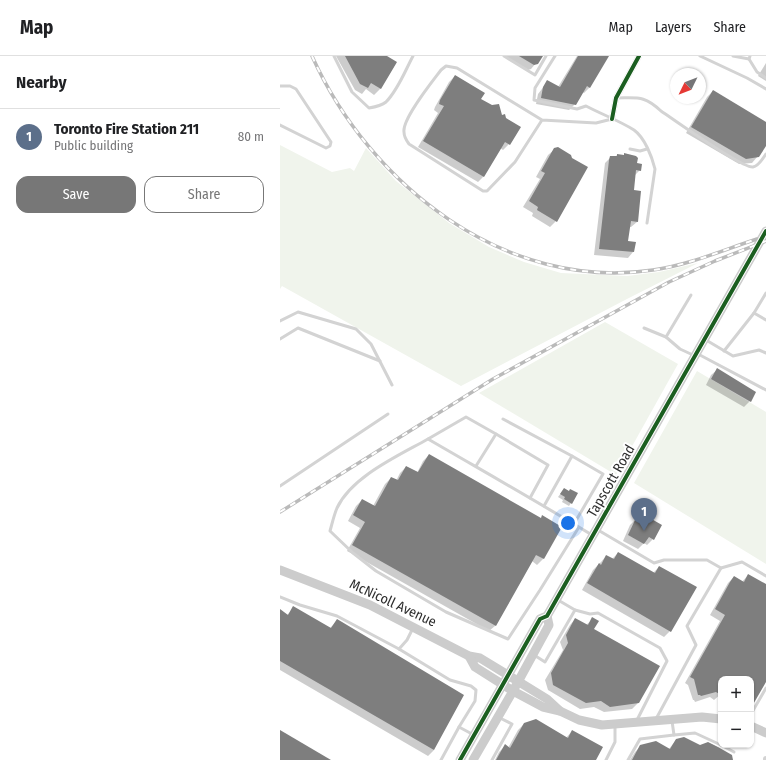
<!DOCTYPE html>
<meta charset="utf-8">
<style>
:root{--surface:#fff;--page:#f6f6f6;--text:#202124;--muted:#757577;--line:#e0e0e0;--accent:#777}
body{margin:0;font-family:"Fira Sans Condensed",sans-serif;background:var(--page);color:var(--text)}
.controls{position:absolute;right:12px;bottom:12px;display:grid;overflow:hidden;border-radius:8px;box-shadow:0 1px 3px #0004}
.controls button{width:36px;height:36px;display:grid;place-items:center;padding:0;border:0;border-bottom:1px solid var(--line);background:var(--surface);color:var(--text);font:20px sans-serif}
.compass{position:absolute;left:390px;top:12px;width:36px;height:36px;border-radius:50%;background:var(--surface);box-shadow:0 1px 3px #0004;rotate:227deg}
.you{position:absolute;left:288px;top:467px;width:14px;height:14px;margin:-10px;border:3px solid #fff;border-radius:50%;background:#1a73e8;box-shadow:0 0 0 6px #1a73e833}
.badge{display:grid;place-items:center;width:26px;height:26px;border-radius:50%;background:var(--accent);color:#fff;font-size:13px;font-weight:700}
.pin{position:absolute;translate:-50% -33px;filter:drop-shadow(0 1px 2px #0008)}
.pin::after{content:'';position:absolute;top:21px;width:14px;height:12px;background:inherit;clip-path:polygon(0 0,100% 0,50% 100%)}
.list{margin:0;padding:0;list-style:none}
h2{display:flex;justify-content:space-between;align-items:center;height:52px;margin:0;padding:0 16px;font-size:17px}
h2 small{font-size:13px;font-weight:400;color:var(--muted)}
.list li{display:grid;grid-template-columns:26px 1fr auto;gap:12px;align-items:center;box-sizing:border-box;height:56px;padding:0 16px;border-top:1px solid var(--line)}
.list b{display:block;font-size:15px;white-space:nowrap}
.list p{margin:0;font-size:13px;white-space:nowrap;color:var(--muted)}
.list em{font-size:13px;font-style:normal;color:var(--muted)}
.actions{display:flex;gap:8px;padding:12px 16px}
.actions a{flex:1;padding:9px 0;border:1px solid var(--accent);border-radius:12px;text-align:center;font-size:14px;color:var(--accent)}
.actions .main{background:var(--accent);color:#fff}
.map{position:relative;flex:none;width:486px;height:704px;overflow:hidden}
header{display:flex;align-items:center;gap:24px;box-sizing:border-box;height:56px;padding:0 20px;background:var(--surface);border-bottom:1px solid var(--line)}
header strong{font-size:19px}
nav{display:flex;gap:22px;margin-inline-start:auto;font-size:14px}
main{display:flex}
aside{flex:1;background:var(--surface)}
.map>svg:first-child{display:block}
.green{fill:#f0f4ec}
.shadow{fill:#0003}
.building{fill:#7e7e7e}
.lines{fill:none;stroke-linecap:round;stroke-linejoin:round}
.lane{stroke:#d3d3d3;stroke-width:3}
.street{stroke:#d3d3d3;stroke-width:6}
.secondary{stroke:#ccc;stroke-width:9}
.rail-casing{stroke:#bababa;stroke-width:3.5}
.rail{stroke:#fff;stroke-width:2;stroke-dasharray:6;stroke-linecap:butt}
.cycleway-casing{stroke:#fff;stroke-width:6}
.cycleway{stroke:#1b5e20;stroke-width:4}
.labels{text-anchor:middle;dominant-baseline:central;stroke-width:4;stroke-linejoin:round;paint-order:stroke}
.street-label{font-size:14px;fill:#2e2e2e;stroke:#fff}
</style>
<header>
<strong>Map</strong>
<nav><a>Map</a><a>Layers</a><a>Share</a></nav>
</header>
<main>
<aside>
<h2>Nearby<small></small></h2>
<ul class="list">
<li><span class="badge" style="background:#5c6f8a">1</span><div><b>Toronto Fire Station 211</b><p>Public building</p></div><em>80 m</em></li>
</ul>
<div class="actions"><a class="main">Save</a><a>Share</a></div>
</aside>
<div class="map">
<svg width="486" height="704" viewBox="0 0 486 704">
<rect width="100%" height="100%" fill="#fff"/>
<g class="green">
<polygon points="0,89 52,116 70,112 74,115 86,92 116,125 169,167 209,191 244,206 281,217 347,220 379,216 418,207 345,244 181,330 2,230 0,233"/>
<polygon points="325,266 398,308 336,419 199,337"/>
<polygon points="417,315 486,356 486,508 354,427"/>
</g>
<g class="shadow">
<polygon points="56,0 105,0 116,7 100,33 94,39 86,33 82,38 75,34"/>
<polygon points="223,0 262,0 251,13 248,14"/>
<polygon points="297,0 328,0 310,31 304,37 302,36 295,48 289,54 256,48 258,38 268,25 278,31"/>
<polygon points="486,7 486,25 478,20"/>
<polygon points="175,20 200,43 211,50 229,88 223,94 220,92 203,121 198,126 138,91 158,57 154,54 155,51 169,26"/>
<polygon points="433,35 486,67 486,88 478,100 472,107 459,108 406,77 427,41"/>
<polygon points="275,93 276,165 270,171 252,160 253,157 243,151 260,123 256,121 268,99"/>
<polygon points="345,98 356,108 360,114 355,119 353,135 357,166 351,171 349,171 347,186 353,196 348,202 314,199 325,107 331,101 335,101 337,99 343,100"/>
<polygon points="437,314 470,345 464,351 426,329 431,319"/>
<polygon points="149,399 260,463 281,471 263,503 257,509 252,505 215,570 209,575 67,495 80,472 68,465 76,450 82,444 93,450 105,428 111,422 116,425 120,417 126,411 137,417 143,405"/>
<polygon points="284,433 289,436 291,447 289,450 282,446 283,444 278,441"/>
<polygon points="361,458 373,483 367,489 364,487 358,493 343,485 350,469"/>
<polygon points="338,497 373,517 379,511 390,575 384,581 302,534 313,514 321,506 326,500 332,503"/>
<polygon points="468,519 486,529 486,624 471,649 471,623 441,623 441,638 434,644 430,641 415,646 414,644 413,644 408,629 405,627 440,565 430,559 448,527 454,521 462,526"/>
<polygon points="14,552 50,572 57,565 154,694 148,700 0,614 0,554 7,559"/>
<polygon points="295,563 306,569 313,563 313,573 358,647 352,653 324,656 314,651 300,653 268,634 265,624 283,594 280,586 290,569"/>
<polygon points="244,668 286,682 292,675 314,704 215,704 219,696 225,690 228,692 238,674"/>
<polygon points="396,684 420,690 452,704 350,704 355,696 361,690 389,693"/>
</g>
<g class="building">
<polygon points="65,0 107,0 117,6 101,33 91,27 88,32 80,28"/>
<polygon points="239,0 263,0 258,8 254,9"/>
<polygon points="298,0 329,0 310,32 307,30 296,49 261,42 263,31 267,24 280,31"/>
<polygon points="175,19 205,37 201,43 212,49 219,48 222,59 225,58 226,62 241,71 230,89 225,86 204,121 143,85 164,50 159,48 160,44"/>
<polygon points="433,34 486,66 486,90 479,101 466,103 411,71"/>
<polygon points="278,91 291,99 292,102 308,111 277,166 257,154 258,151 249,145 265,117 261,115 274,92"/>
<polygon points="344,97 356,100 358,102 357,107 362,108 361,115 356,114 354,134 361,135 358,166 351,165 348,185 356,186 354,196 319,193 329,104 330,100 337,100 337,98 344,99"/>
<polygon points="437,312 476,336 471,346 431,323"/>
<polygon points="149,398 261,462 262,459 282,471 264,503 256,499 216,570 72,489 85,466 73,459 82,443 95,450 111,421 118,424 126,410 138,416"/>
<polygon points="284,432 289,435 290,433 298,437 292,448 284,443 285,441 280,438"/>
<polygon points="361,457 382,469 374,484 369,481 364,488 348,479 356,462 357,463"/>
<polygon points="338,496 375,517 379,510 417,531 391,576 307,527 319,507 321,509 326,499 334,503"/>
<polygon points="468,518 486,528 486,626 471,652 471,623 441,623 441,639 436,636 421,640 420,639 418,639 414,623 410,621 445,559 435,553 450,526 454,520 464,526"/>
<polygon points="13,550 51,572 57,563 184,639 154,694 0,605 0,553 8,559"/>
<polygon points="312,561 319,565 314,573 380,610 359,647 330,651 321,645 306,647 273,629 271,617 288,587 286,579 295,562 308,569"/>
<polygon points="256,663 288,682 292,674 323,691 316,704 216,704 225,688 230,692 244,667"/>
<polygon points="0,674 51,704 0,704"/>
<polygon points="404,681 420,689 428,686 438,691 452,699 453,704 352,704 360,689 376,685 390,693 396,683"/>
</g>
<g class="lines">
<g class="lane">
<path d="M 54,0 L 72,36 L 89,52 C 95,51 101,50 106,46 C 118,34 125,15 133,0"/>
<polyline points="224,0 255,19 266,0"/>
<path d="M 275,0 L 255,32 L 254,44 L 297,53 L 306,50 C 321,58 340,65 354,74 C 365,82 372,101 375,113 L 367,167"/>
<polyline points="420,0 467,22 486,33"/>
<polyline points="453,0 469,3"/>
<polyline points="470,0 469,3 477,16 486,22"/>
<polyline points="0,30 10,30 16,33 51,86 50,90 46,92 0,69"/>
<path d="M 336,42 C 358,42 364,39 381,55 C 394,64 463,113 473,111 C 479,110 483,102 486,98"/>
<path d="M 262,64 L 235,106 L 207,135 L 203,135 L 129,88 C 126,84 124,81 124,76 C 122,63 152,26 161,14 L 166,10 L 177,12 L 262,64 L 316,67 L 332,63"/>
<polyline points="350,93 360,95 367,93"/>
<polyline points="474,257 486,264"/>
<polyline points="0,265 18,256 76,273 91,288 112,329"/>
<polyline points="364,272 386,281 400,293 413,299"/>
<polyline points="386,281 411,239"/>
<polyline points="0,283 18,272 100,305"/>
<polyline points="426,284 453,300 479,294 486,297"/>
<polyline points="444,295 474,257 486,237"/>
<polyline points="418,298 486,334"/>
<polyline points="223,363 292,400"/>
<polyline points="216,378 268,409 250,442"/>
<polyline points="148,383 186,361 216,378 196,410"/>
<polyline points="0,430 108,358"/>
<polyline points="264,450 292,400 323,418 294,468"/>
<path d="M 299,471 L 260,534 L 228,583 L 166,556 L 96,515 L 73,497 L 50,475 C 52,468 54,459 57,452 C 72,420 120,399 148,383 C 203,415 258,446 312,479"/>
<polyline points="318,474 374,507 384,504 427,504 441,512 462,506 486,520"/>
<polyline points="0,541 20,549 57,560 119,593 127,584 133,572"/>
<polyline points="295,554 310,558 318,557 380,592 387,605 357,664"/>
<polyline points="119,593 170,624 191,630 196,634 195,645 179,671"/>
<polyline points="254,599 265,606 295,554 278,544"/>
<polyline points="471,658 486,632"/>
<polyline points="376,663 416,589 407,570 441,512"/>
<polyline points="392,665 394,679 415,677 441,689"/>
<polyline points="441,689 454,696"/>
<polyline points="161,704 179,671 192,678"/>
<polyline points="212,704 232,668 220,662"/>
<polyline points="326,704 335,686 335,670"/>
<polyline points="348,704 360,683 394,679"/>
</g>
<g class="street">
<polyline points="332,63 336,42 359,0"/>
<polyline points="486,704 486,703"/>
</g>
<g class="secondary">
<polyline points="0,514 90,549 189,600 200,602 267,643 280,655"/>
<polyline points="189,600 195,611 233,635 263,651 280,655 299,664 322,669 422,661 441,663"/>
<polyline points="471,670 486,677"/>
<polyline points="180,704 260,563 267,560 486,175"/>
<polyline points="193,704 233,635 269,569 267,560"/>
</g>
<g class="rail-casing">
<g id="rail">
<path d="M 32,0 C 90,129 226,236 373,214 C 409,209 443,194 477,183"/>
<polyline points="0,456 213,323 389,226 435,205 486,185"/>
</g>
</g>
<use href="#rail" class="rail"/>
<g class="cycleway-casing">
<g id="cycleway">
<polyline points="332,63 336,42 359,0"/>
<polyline points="180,704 260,563 267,560 486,175"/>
</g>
</g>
<use href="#cycleway" class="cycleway"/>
</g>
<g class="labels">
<g class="street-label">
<text transform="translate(331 425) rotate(-60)">Tapscott Road</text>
<text transform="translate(113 547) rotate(25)">McNicoll Avenue</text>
</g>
</g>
</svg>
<div class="controls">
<button>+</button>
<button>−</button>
</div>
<svg class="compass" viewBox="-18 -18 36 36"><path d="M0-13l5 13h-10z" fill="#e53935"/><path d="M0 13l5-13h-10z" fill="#757577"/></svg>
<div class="you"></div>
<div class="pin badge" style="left:364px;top:475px;background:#5c6f8a">1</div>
</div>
</main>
